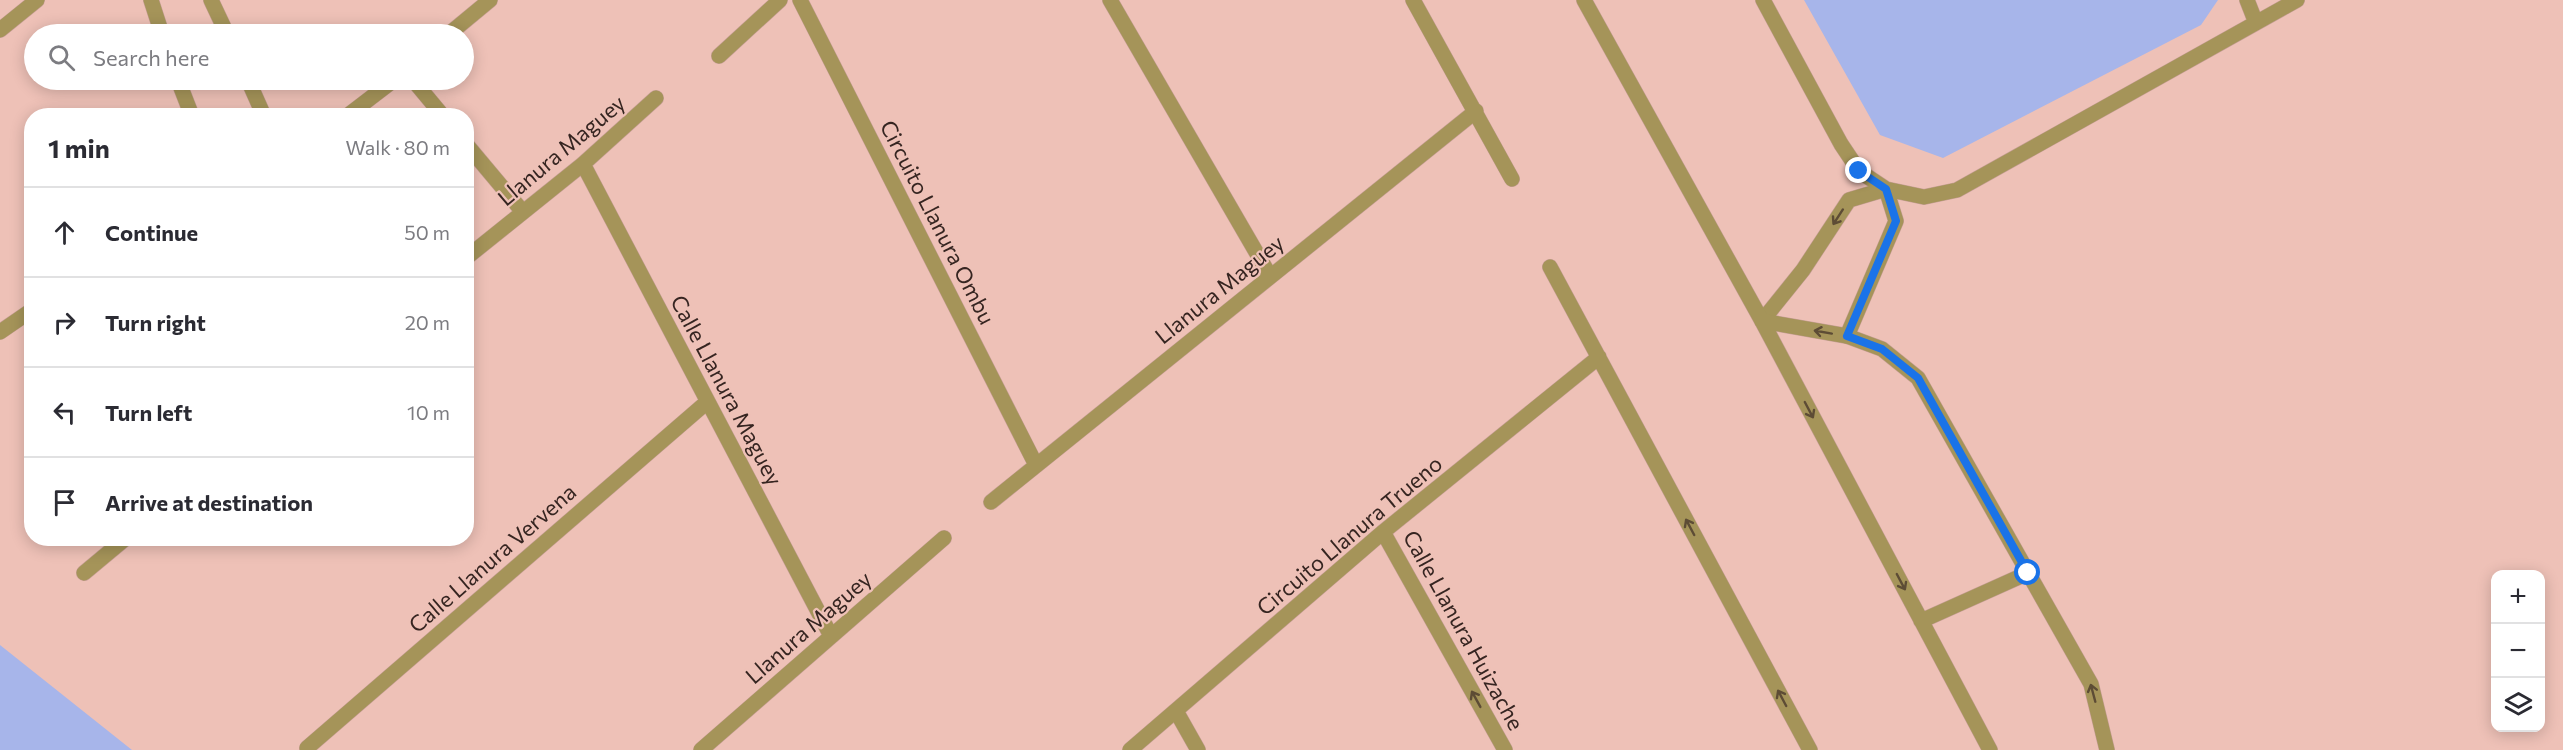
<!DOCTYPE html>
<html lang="en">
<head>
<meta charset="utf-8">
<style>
	:root { --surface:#fff; --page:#f2f2f3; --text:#2b2b33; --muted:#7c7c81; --line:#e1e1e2 }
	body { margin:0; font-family:Commissioner,sans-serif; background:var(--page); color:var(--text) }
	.controls { position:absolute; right:18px; bottom:18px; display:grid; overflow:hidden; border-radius:12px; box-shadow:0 3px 15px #0003 }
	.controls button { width:54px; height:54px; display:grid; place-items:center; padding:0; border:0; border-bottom:2px solid var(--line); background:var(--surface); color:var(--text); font:30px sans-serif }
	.stop { position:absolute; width:18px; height:18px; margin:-14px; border:4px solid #1a73e8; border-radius:50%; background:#fff }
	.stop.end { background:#1a73e8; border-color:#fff; box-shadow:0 2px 6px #0008 }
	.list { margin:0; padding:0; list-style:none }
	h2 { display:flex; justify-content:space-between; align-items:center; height:78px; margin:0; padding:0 24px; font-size:26px }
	h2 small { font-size:20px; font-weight:400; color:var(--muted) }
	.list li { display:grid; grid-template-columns:39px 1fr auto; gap:18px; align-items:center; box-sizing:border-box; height:90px; padding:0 24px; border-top:2px solid var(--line) }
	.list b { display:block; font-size:22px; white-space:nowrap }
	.list em { font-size:20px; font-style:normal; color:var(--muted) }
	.icon { flex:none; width:33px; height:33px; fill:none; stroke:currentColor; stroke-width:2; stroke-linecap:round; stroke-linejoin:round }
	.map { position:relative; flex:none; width:2563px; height:750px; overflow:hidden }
	.search { position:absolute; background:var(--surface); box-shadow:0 3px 15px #0003; left:24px; top:24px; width:450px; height:66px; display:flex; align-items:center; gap:15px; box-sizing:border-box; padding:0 21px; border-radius:33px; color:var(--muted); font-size:22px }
	.panel { position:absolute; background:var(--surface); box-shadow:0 3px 15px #0003; left:24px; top:108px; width:450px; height:438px; border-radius:24px }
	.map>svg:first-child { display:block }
	.green { fill:#a7b5ea }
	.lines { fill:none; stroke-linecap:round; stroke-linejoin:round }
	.minor-casing { stroke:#c69f96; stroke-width:16 }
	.tertiary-casing { stroke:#c69f96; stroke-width:16 }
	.minor { stroke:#a59459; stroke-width:15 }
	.tertiary { stroke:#a59459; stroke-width:15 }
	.oneway { stroke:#5d4c35 }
	.route { stroke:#1a73e8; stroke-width:8 }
	.labels { text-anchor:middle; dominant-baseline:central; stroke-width:4.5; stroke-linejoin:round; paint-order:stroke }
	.street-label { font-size:22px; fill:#362521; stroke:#eec1b7 }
</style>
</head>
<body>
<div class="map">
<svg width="2563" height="750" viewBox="0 0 2563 750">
	<rect width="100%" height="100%" fill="#eec1b7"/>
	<path class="green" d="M1804 0H2218L2201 25 1943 158 1880 135Z
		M0 645 132 750H0Z"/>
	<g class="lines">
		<g class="minor-casing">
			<path id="minor" d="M151 0 162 34
				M211 0 227 34
				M800 0 1036 465
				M1110 0 1270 276
				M1413 0 1512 179
				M1763 0 1841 144 1859 171 1886 189 1924 197 1957 190 2297 0
				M2247 0 2256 23
				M0 30 37 0
				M449 34 490 0
				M719 56 780 0
				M178 80 192 116
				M248 80 264 116
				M413 80 443 116
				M347 116 394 80
				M466 144 523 212
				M583 164 831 636
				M466 258 583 164 656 98
				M1550 267 1810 750
				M1762 321 1803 270 1849 200 1886 189
				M0 332 32 310
				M1847 336 1896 221 1886 189
				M991 502 1476 111
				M1383 532 1505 750
				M84 573 126 538
				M1176 711 1198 750
				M307 748 707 402
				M701 750 944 538
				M1130 750 1383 532 1599 357"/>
		</g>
		<g class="tertiary-casing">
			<path id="tertiary" d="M1584 0 1762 321 1990 750
				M1762 321 1847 336 1882 349 1918 378 2091 684 2107 750
				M1921 621 2028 573"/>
		</g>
		<use href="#minor" class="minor"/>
		<use href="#tertiary" class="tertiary"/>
	</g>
	<defs><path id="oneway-shaft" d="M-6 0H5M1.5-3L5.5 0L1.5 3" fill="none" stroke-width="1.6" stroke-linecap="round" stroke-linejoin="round" transform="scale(1.5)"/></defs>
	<g class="oneway">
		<use href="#oneway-shaft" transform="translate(1838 217) rotate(123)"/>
		<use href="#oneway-shaft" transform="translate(1823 332) rotate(-170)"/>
		<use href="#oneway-shaft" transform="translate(1809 410) rotate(62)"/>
		<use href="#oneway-shaft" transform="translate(1690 527) rotate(-118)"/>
		<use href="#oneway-shaft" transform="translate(1901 582) rotate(62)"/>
		<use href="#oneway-shaft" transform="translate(2093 693) rotate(-105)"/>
		<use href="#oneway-shaft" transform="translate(1782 698) rotate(-118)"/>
		<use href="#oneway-shaft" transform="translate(1476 699) rotate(-119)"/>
	</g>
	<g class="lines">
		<path class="route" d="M1859 171 1886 189 1896 221 1847 336 1882 349 1918 378 2028 573"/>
	</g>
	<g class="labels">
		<g class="street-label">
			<text transform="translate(561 150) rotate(-40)">Llanura Maguey</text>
			<text transform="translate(938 222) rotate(63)">Circuito Llanura Ombu</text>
			<text transform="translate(1219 289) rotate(-39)">Llanura Maguey</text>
			<text transform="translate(727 390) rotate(62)">Calle Llanura Maguey</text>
			<text transform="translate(1349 535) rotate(-40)">Circuito Llanura Trueno</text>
			<text transform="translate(492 558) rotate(-41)">Calle Llanura Vervena</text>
			<text transform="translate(808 627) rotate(-41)">Llanura Maguey</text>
			<text transform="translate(1464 630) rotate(61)">Calle Llanura Huizache</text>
		</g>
	</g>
</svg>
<div class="controls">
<button>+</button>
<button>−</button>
<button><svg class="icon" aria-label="layers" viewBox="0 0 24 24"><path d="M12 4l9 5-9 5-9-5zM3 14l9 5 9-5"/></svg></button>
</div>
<div class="stop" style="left:2028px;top:573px"></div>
<div class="stop end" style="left:1859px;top:171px"></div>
<div class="search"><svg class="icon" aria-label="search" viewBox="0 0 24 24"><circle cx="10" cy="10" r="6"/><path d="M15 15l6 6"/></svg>Search here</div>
<section class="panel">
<h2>1 min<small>Walk · 80 m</small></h2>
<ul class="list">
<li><svg class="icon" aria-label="ahead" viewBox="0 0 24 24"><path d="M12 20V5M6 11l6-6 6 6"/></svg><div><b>Continue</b></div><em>50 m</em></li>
<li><svg class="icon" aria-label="right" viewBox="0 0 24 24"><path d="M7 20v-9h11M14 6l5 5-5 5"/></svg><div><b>Turn right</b></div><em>20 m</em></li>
<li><svg class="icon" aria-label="left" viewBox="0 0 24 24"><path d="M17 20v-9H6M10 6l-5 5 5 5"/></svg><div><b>Turn left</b></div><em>10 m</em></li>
<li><svg class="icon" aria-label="arrive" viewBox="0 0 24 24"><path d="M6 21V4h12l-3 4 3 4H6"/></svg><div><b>Arrive at destination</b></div></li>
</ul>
</section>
</div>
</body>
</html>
